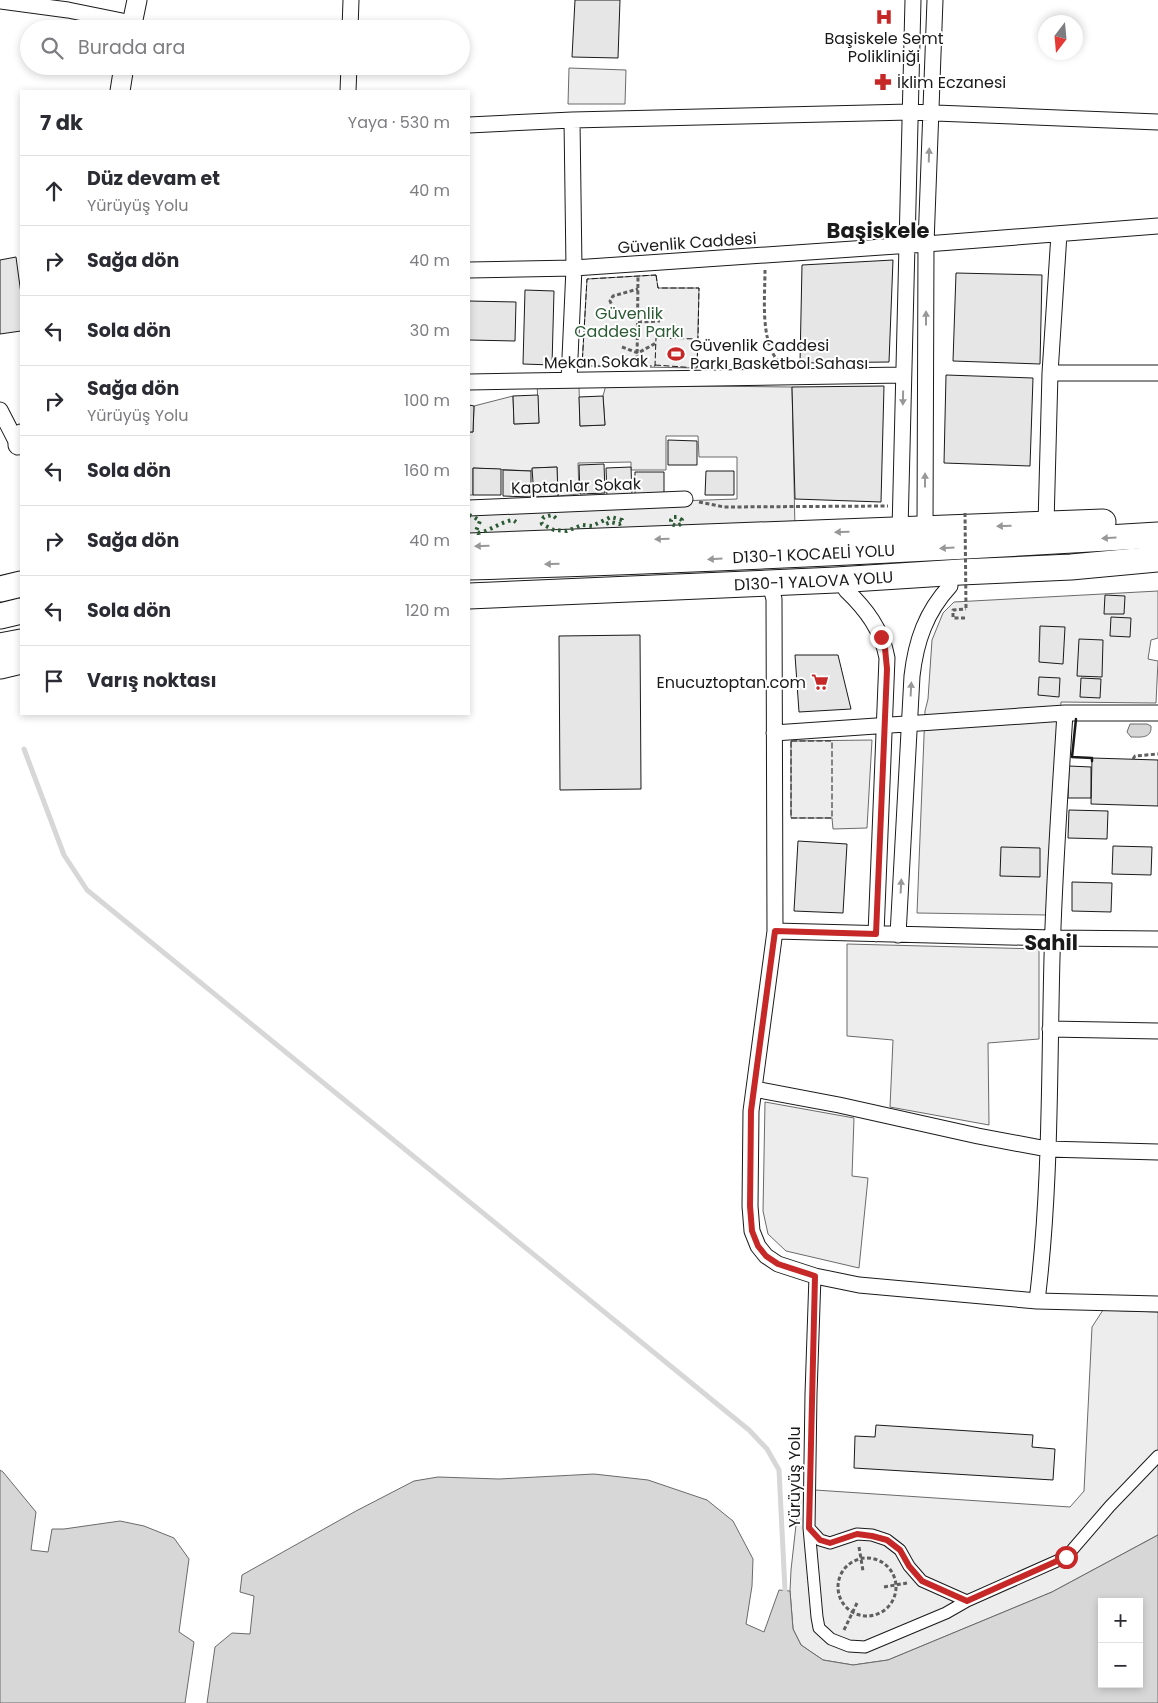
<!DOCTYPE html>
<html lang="tr">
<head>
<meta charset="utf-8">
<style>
	:root { --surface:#fff; --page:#f7f7f7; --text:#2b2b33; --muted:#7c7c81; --line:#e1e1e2 }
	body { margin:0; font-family:Poppins,sans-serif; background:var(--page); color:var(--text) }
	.controls { position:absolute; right:15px; bottom:15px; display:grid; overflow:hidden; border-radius:0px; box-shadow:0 2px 8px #0003 }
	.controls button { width:45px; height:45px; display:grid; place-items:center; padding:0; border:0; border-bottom:1px solid var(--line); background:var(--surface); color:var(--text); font:25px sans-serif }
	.compass { position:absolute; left:1038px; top:15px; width:45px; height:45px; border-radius:50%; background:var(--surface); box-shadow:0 2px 8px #0003; rotate:196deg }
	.stop { position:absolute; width:15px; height:15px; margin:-11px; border:4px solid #c62828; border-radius:50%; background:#fff }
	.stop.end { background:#c62828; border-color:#fff; box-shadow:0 1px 5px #0008 }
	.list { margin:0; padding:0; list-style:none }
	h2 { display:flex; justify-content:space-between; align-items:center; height:65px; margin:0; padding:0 20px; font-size:21px }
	h2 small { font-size:16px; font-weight:400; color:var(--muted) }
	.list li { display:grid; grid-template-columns:32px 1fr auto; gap:15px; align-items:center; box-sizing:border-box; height:70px; padding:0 20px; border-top:1px solid var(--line) }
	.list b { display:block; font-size:19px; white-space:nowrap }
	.list p { margin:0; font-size:16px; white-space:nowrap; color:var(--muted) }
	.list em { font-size:16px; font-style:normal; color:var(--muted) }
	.icon { flex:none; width:28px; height:28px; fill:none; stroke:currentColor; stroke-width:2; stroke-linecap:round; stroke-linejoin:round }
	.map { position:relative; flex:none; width:1158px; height:1703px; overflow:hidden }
	.search { position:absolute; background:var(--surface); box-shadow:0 2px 8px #0003; left:20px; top:20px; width:450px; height:55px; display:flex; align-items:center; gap:12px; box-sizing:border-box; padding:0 18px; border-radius:28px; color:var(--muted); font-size:19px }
	.panel { position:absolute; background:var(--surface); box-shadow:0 2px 8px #0003; left:20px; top:90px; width:450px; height:625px; border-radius:0px }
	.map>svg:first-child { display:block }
	.built { fill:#ededed; stroke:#6a6a6a }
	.water { fill:#d7d7d7; stroke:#6a6a6a; fill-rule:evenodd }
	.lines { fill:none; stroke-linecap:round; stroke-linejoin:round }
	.stream { stroke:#d7d7d7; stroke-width:5 }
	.building { fill:#e6e6e6; stroke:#1a1a1a }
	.pedestrian-casing { stroke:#1a1a1a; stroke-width:13 }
	.minor-casing { stroke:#1a1a1a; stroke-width:17 }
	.tertiary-casing { stroke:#1a1a1a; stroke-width:21 }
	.trunk-casing { stroke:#1a1a1a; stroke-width:27 }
	.path { stroke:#5f5f5f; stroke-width:3; stroke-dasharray:4 2.5; stroke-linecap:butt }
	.pedestrian { stroke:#fff; stroke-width:11 }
	.minor { stroke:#fff; stroke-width:15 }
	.tertiary { stroke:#fff; stroke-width:19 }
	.trunk { stroke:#fff; stroke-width:25 }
	.path-bridge { stroke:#5f5f5f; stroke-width:3; stroke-dasharray:4 2.5; stroke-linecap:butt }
	.hedge { stroke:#2b5a34; stroke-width:4; stroke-dasharray:2.5 4; stroke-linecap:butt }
	.fence { stroke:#1a1a1a; stroke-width:1; stroke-dasharray:6 2.5; stroke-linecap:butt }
	.wall { stroke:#1a1a1a; stroke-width:2.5 }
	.oneway { fill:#989898 }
	.route { stroke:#c62828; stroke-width:6 }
	.labels { text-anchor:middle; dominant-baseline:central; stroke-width:4; stroke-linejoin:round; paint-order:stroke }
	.poi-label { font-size:16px; fill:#1a1a1a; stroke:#fff; text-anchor:start }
	.street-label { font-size:16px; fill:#1a1a1a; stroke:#fff }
	.park-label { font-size:16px; fill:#2b5a34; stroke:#fff }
	.district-label { font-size:21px; font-weight:bold; fill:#1a1a1a; stroke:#fff }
</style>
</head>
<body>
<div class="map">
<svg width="1158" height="1703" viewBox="0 0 1158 1703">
	<rect width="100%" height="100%" fill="#fff"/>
	<path class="built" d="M569 68 626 70 625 104H568Z
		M656 275 658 288H699L697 368 582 366 587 279Z
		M537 384 579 385 580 426 605 425 603 396 606 385 792 387 795 529 469 537V508L737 499V457H699L698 436H666V470H631V462L578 463 579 494 558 496 557 467 533 468 531 471 473 468V495H469V432H473L474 406 513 396 514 424 539 423Z
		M1158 591V638L1151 640 1148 659 1158 661 1156 703 1061 702 1048 915 917 913 925 711 928 699 932 640 943 613 954 602Z
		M872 740 867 828 833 829 832 818H791V741Z
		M847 944 1039 949V1039L988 1043 989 1125 890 1107 893 1040 847 1036Z
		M765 1102 854 1118 852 1176 868 1178 859 1268 786 1251 768 1234 763 1211Z
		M1103 1310 1158 1312V1535L1052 1592 888 1660 853 1665 823 1660 801 1645 793 1629 790 1591 791 1570 800 1489 1070 1507 1084 1491 1092 1327Z"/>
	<path class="water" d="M1130 724H1147L1151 726C1152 739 1140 737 1131 737L1127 732Z
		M0 1470 3 1472 36 1512 31 1550 48 1552 52 1529H64L120 1521 144 1526 174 1538 189 1559 179 1632 194 1642 185 1703H0Z
		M594 1474 648 1480 707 1500 733 1521 753 1559 752 1586 746 1624 764 1632 779 1590 790 1591 793 1629 801 1645 823 1660 853 1665 888 1660 1052 1592 1158 1535V1703H207L215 1647 232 1633 250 1634 254 1596 240 1592 242 1575 356 1511 414 1481 438 1477 499 1479ZM1102 1602H1139V1684H1102Z"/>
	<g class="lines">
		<path class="stream" d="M24 749 64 855 87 890 749 1430 767 1449 779 1470 785 1590"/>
	</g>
	<path class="building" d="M575 0H620L618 58 572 57Z
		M16 257 21 294V331L0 334V260Z
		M893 260 889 362 800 363 802 265Z
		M956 273 1042 275 1040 364 953 361Z
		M525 290 554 291 552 365 523 364Z
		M469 301 516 302 515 341 469 340Z
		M946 375 1033 378 1030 466 944 463Z
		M884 386 881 502 795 499 792 387Z
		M538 395 539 423 514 424 513 396Z
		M603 396 605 425 580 426 579 397Z
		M469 405 474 406 473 432H469Z
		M668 440 697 441V465H668Z
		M604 464 605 493 580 494 579 465Z
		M557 467 558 496 534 497 532 468Z
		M631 467 632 496 607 497 606 468Z
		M473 468 501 469V495H473Z
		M503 470 531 471V497L503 496Z
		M706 471H734V495H705Z
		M635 472H664V496H635Z
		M1105 595 1125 596 1124 614H1104Z
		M1111 617 1131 618 1130 637 1110 636Z
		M1040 626 1065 627 1063 664 1039 662Z
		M640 635 641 789 560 790 559 636Z
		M1079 639 1103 640 1102 677 1077 676Z
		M795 655H838L851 709 799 712Z
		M1039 677 1060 678 1059 697 1038 695Z
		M1081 678 1101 679 1100 698 1080 697Z
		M1092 758 1158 760V806L1091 804Z
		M1069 766 1091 767V798H1068Z
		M1069 810 1108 811 1107 839 1068 838Z
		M798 841 847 844 843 913 794 911Z
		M1113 846 1152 847 1151 875 1112 874Z
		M1001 847 1040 848V877L1000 876Z
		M1072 882 1112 883 1111 912 1072 911Z
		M876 1425 1033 1435 1032 1447 1055 1449 1053 1480 854 1468 855 1436 875 1437Z"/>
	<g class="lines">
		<g class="pedestrian-casing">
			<path id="pedestrian" d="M815 1276 811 1394 809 1528 817 1617 819 1628 831 1639 849 1646 865 1647 946 1613 967 1601 1066 1557 1110 1506 1158 1456
				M809 1528 820 1540 830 1543 857 1534 872 1535 887 1540 900 1550 909 1566 922 1581 967 1601"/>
		</g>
		<g class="minor-casing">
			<path id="minor" d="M0 1 68 10 132 23
				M350 29 351 0
				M348 91 349 66
				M469 125 572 120 910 112 1158 122
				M469 270 574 268 926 244 1158 226
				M1050 373H1158
				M569 380 574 268 572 120
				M469 382 903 375
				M0 410 18 445 21 446
				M469 508 685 499
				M1046 524 1050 373 1059 234
				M925 529 926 244 935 0
				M900 530 913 0
				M846 590C866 609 882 630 887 658L876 934
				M772 592 774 599 775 931 751 1111 750 1206 752 1231 758 1246 766 1256 778 1264 815 1276 859 1285 1037 1301 1158 1304
				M774 733 1065 713H1158
				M775 931 1052 938 1158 939
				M898 935 912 676C916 641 926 612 950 586
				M1050 1029 1158 1031
				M754 1089 839 1105 978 1136 1047 1149 1158 1152
				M1037 1301C1051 1188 1049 1073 1052 958 1054 876 1060 795 1065 713"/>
		</g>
		<g class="tertiary-casing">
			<path id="tertiary" d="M131 29 137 0
				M120 91 124 66
				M18 445 21 434"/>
		</g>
		<g class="trunk-casing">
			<g id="trunk">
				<path d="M469 546 1103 522"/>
				<path id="s1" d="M469 567C699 560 928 549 1158 535"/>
				<path d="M0 589 21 584"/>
				<path id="s2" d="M469 596 836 580 961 572 1071 567 1158 559"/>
				<path d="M0 616 21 611"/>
				<path d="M0 646 21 642"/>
				<path d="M0 666 21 661"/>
			</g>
		</g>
		<path class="path" d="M765 270C765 297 760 340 778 361
			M638 316 615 312 610 301 613 296 638 289
			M638 322 660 321
			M622 347 638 353 656 343
			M637 366 638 277
			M699 502 724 507 888 506
			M965 618H953V610L966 609
			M1133 759 1135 756 1158 754
			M859 1547 863 1571
			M838 1587a29 29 0 1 1 58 0a29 29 0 1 1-58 0Z
			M884 1587 907 1583
			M844 1630 857 1603"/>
		<use href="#pedestrian" class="pedestrian"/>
		<use href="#minor" class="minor"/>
		<use href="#tertiary" class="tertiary"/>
		<use href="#trunk" class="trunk"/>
		<path class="path-bridge" d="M965 513 966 609"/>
		<path class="hedge" d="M469 515 474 517 480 521 476 531 478 533C490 531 500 522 513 520L516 522
			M674 517H677L682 520 681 524 677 526 671 524V520Z
			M556 518 552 515 544 517 541 521 542 524 554 530 567 531 582 525 592 526 611 517 622 520V523L619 524 611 522 603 525"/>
		<path class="fence" d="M656 275 658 288H699L698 339 656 338 655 366H582L587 279Z
			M655 365 697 368 698 339
			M791 741H832V818H791Z"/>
		<path class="wall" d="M1076 719 1072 757 1092 758V761"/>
	</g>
	<defs><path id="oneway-solid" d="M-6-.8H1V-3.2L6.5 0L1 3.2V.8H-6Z" transform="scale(1.25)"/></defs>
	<g class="oneway">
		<use href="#oneway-solid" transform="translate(929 155) rotate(-88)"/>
		<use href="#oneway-solid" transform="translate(926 318) rotate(-90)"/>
		<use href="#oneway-solid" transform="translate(903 398) rotate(91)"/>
		<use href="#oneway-solid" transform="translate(925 480) rotate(-90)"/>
		<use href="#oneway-solid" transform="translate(1004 526) rotate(178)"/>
		<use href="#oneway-solid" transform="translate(842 532) rotate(178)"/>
		<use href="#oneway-solid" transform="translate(1109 538) rotate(177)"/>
		<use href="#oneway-solid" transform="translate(662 539) rotate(178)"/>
		<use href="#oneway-solid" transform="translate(482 546) rotate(178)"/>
		<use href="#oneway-solid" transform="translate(947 548) rotate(177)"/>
		<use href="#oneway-solid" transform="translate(715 559) rotate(177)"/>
		<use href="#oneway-solid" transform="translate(552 564) rotate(178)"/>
		<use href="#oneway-solid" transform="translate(911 689) rotate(-87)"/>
		<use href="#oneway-solid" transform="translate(901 886) rotate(-87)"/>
	</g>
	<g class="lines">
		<path class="route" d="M881 637 885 648 887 669 876 934 775 931 751 1111 750 1206 752 1231 758 1246 766 1256 778 1264 815 1276 809 1528 820 1540 830 1543 857 1534 872 1536 887 1540 900 1550 909 1566 922 1581 967 1601 1066 1557"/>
	</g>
	<defs>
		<g id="hospital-bare" transform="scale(1.35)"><path d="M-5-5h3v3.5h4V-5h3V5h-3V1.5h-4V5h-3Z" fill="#c62828" stroke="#fff" stroke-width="2.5" paint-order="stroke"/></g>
		<g id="pharmacy-bare" transform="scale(1.35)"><path d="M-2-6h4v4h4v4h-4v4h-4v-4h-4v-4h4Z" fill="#c62828" stroke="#fff" stroke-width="2.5" paint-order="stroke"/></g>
		<g id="stadium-bare" transform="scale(1.35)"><path d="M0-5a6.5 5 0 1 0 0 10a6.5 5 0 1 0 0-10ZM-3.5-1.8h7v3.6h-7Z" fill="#c62828" stroke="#fff" stroke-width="2.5" paint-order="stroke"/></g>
		<g id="supermarket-bare" transform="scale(1.35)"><path d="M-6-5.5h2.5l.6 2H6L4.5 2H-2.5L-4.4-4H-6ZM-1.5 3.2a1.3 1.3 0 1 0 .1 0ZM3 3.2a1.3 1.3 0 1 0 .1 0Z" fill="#c62828" stroke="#fff" stroke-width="2.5" paint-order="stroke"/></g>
	</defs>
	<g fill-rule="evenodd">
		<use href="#hospital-bare" x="884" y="17"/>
		<use href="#pharmacy-bare" x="883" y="82"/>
		<use href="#stadium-bare" x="676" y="354"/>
		<use href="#supermarket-bare" x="820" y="682"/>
	</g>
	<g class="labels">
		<g class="poi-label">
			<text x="884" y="38" text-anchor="middle">Başiskele Semt<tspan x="884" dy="18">Polikliniği</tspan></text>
			<text x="897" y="82">İklim Eczanesi</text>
			<text x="690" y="345">Güvenlik Caddesi<tspan x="690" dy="18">Parkı Basketbol Sahası</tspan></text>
			<text x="806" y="682" text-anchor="end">Enucuztoptan.com</text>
		</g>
		<g class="street-label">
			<text transform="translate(687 243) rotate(-4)">Güvenlik Caddesi</text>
			<text transform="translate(596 362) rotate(-1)">Mekan Sokak</text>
			<text transform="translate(576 486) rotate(-2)">Kaptanlar Sokak</text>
			<text stroke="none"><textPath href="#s1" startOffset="345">D130-1 KOCAELİ YOLU</textPath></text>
			<text stroke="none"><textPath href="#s2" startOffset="345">D130-1 YALOVA YOLU</textPath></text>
			<text transform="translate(794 1477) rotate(-90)">Yürüyüş Yolu</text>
		</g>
		<g class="park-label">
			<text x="629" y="313">Güvenlik<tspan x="629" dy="18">Caddesi Parkı</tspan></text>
		</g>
		<g class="district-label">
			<text x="878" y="230">Başiskele</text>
			<text x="1051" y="942">Sahil</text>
		</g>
	</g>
</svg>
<div class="controls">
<button>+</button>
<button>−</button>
</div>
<svg class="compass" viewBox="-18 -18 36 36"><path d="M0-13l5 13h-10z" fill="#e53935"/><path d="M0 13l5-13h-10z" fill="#7c7c81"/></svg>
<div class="stop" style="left:1066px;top:1557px"></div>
<div class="stop end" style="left:881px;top:637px"></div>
<div class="search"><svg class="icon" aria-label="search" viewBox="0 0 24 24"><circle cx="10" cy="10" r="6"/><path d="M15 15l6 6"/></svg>Burada ara</div>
<section class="panel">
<h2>7 dk<small>Yaya · 530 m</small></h2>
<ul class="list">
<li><svg class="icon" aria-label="ahead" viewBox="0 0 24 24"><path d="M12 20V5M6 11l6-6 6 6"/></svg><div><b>Düz devam et</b><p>Yürüyüş Yolu</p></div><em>40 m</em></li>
<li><svg class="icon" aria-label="right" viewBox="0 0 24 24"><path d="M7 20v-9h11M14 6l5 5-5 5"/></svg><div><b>Sağa dön</b></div><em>40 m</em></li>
<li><svg class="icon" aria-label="left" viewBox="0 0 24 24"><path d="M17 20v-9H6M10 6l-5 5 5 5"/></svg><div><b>Sola dön</b></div><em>30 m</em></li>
<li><svg class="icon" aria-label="right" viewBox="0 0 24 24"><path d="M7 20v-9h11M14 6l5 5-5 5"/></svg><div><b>Sağa dön</b><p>Yürüyüş Yolu</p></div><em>100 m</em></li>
<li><svg class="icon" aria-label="left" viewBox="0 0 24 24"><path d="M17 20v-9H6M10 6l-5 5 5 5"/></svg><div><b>Sola dön</b></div><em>160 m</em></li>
<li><svg class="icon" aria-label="right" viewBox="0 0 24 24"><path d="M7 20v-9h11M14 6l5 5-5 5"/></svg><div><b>Sağa dön</b></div><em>40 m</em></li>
<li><svg class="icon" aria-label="left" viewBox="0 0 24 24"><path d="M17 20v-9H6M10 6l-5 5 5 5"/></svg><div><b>Sola dön</b></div><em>120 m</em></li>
<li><svg class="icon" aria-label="arrive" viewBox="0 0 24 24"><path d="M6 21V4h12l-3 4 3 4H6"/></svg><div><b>Varış noktası</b></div></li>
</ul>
</section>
</div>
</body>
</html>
